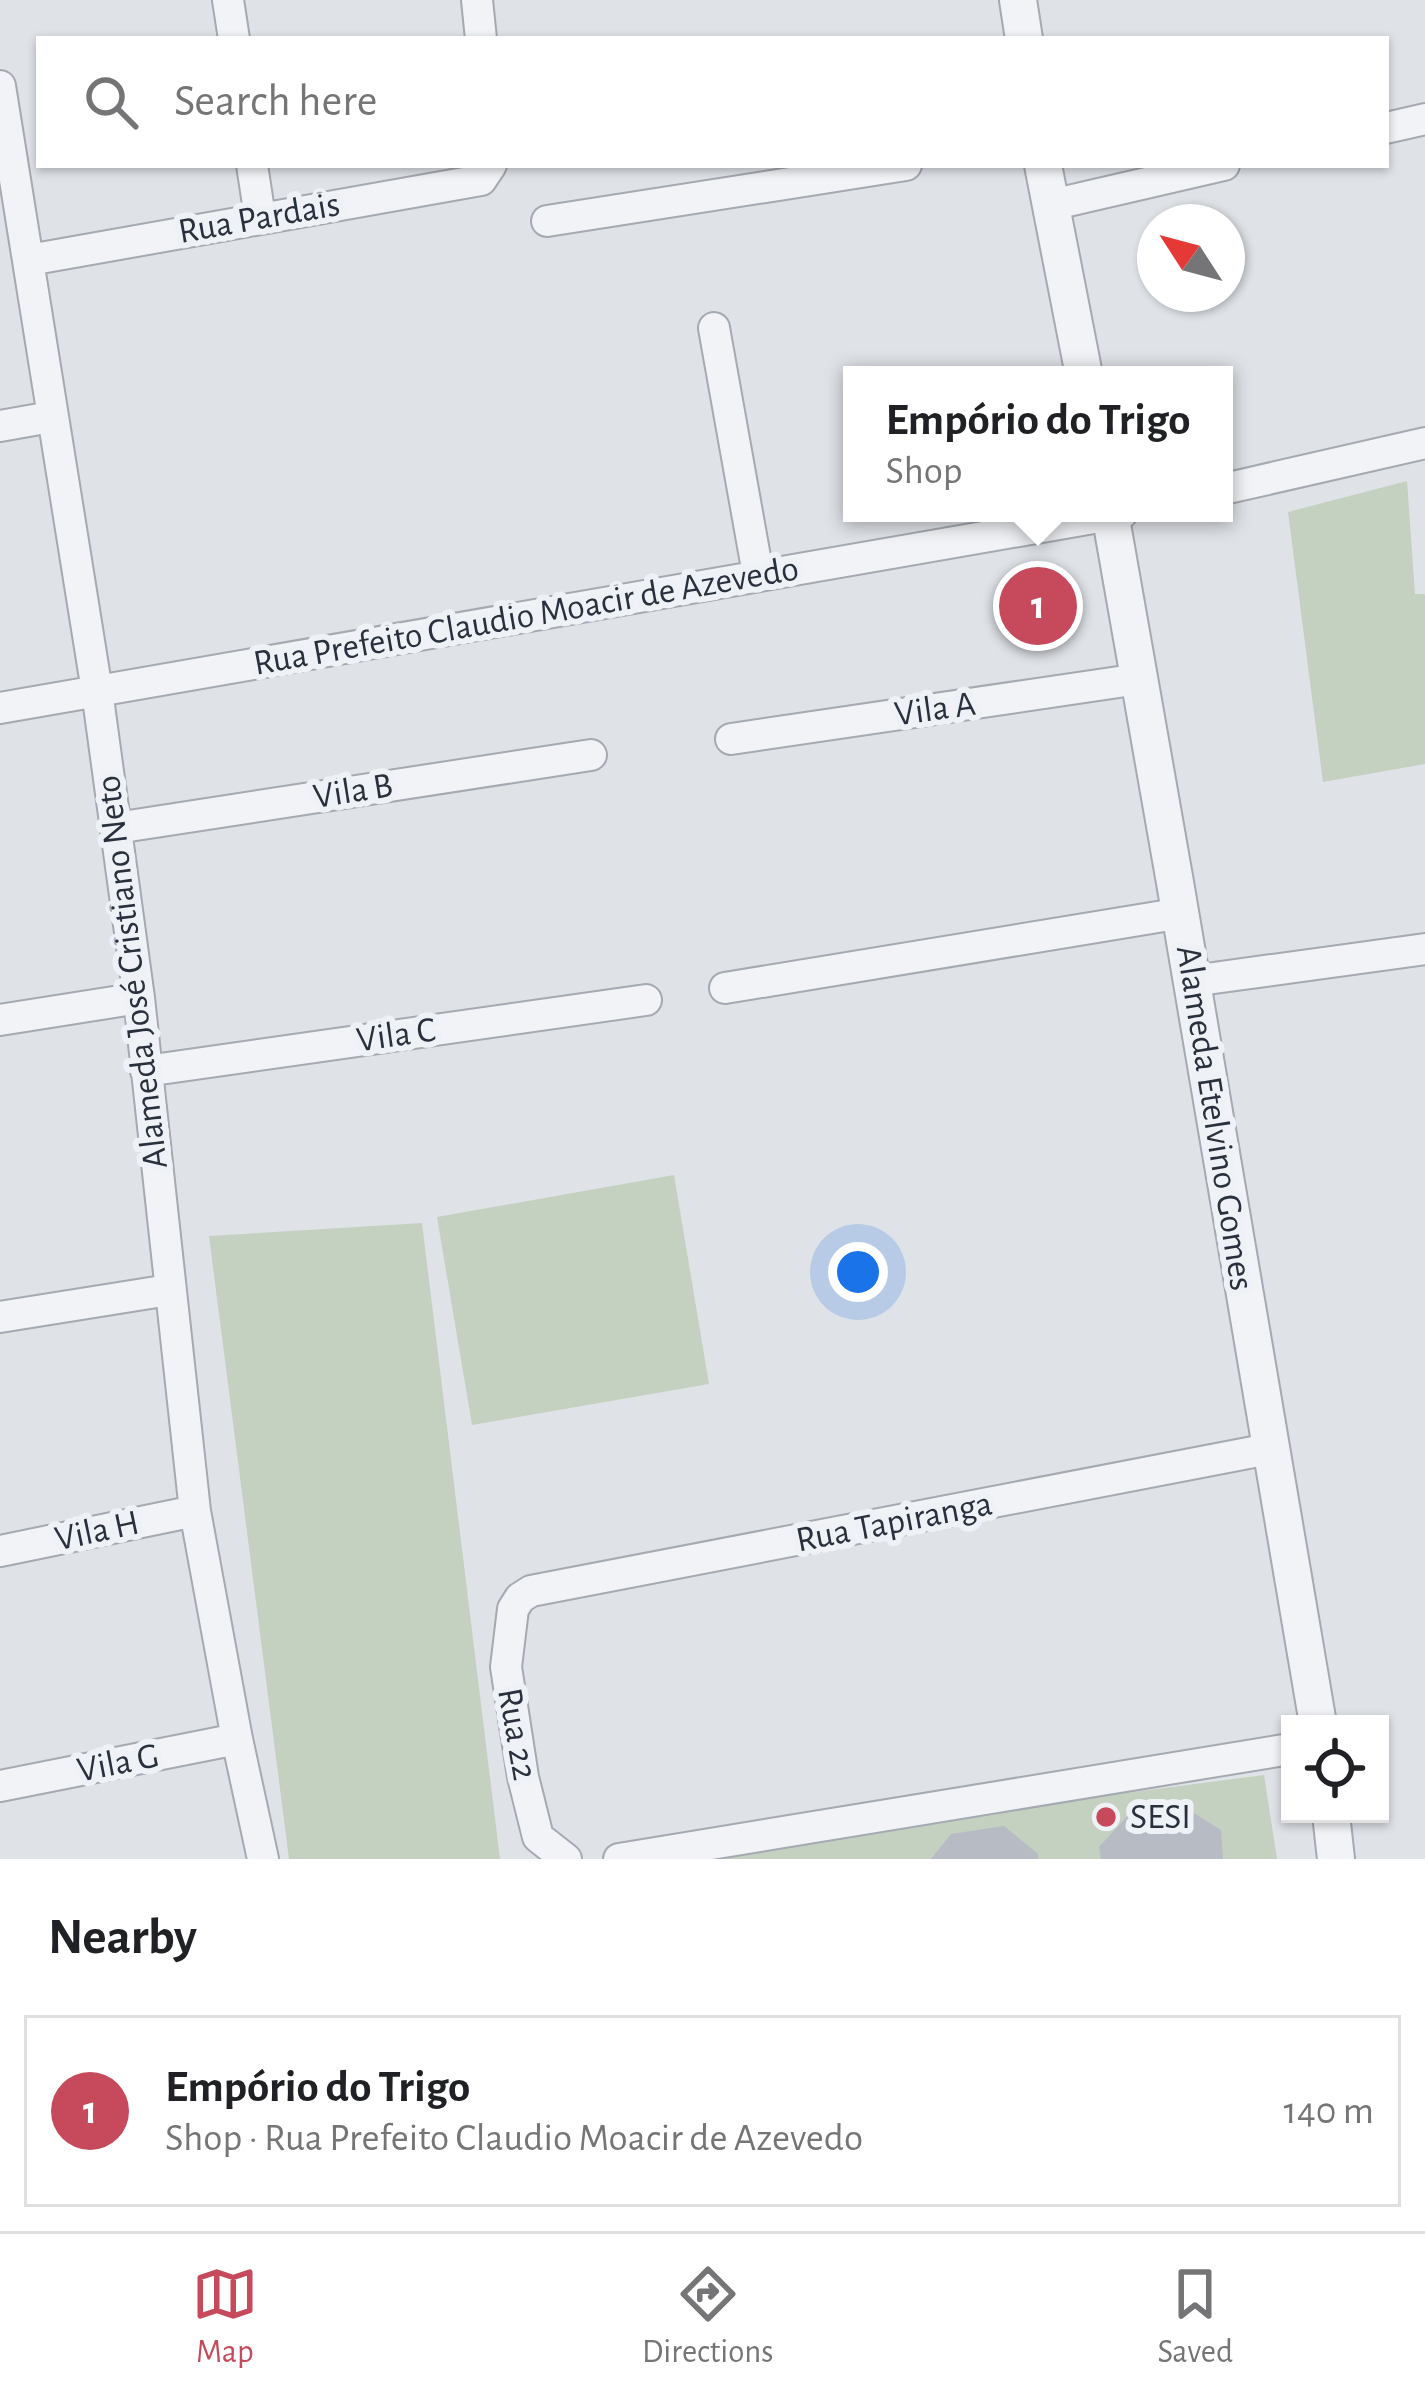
<!DOCTYPE html>
<html lang="en">
<head>
<meta charset="utf-8">
<style>
	:root { --surface:#fff; --page:#f6f6f6; --text:#202124; --muted:#757577; --line:#e0e0e0; --accent:#c64a5b }
	body { margin:0; font-family:"Alegreya Sans",sans-serif; background:var(--page); color:var(--text) }
	.controls { position:absolute; right:36px; bottom:36px; display:grid; overflow:hidden; border-radius:0px; box-shadow:0 3px 9px #0004 }
	.controls button { width:108px; height:108px; display:grid; place-items:center; padding:0; border:0; border-bottom:3px solid var(--line); background:var(--surface); color:var(--text); font:60px sans-serif }
	.compass { position:absolute; left:1137px; top:204px; width:108px; height:108px; border-radius:50%; background:var(--surface); box-shadow:0 3px 9px #0004; rotate:306deg }
	.you { position:absolute; left:858px; top:1272px; width:42px; height:42px; margin:-30px; border:9px solid #fff; border-radius:50%; background:#1a73e8; box-shadow:0 0 0 18px #1a73e833 }
	.badge { display:grid; place-items:center; width:78px; height:78px; border-radius:50%; background:var(--accent); color:#fff; font-size:39px; font-weight:700 }
	.pin { position:absolute; translate:-50% -50%; border:6px solid #fff; box-shadow:0 3px 12px #0006 }
	.popup { position:absolute; left:843px; top:366px; width:390px; height:156px; box-sizing:border-box; display:grid; place-content:center; border-radius:0px; background:var(--surface); filter:drop-shadow(0 3px 9px #0005); font-size:39px; white-space:nowrap; color:var(--muted) }
	.popup b { font-size:45px; color:var(--text) }
	.popup::after { content:''; position:absolute; left:50%; top:100%; margin-left:-24px; border:24px solid transparent; border-top-color:var(--surface) }
	.list { margin:0; padding:0; list-style:none }
	h2 { display:flex; justify-content:space-between; align-items:center; height:156px; margin:0; padding:0 48px; font-size:51px }
	h2 small { font-size:39px; font-weight:400; color:var(--muted) }
	.list li { display:grid; grid-template-columns:78px 1fr auto; gap:36px; align-items:center; box-sizing:border-box; height:192px; margin:0 24px 24px; padding:0 24px; border:3px solid var(--line); border-radius:0px }
	.list b { display:block; font-size:45px; white-space:nowrap }
	.list p { margin:0; font-size:39px; white-space:nowrap; color:var(--muted) }
	.list em { font-size:39px; font-style:normal; color:var(--muted) }
	.icon { flex:none; width:66px; height:66px; fill:none; stroke:currentColor; stroke-width:2; stroke-linecap:round; stroke-linejoin:round }
	.map { position:relative; flex:none; width:1425px; height:1859px; overflow:hidden }
	.search { position:absolute; background:var(--surface); box-shadow:0 3px 9px #0004; left:36px; right:36px; top:36px; height:132px; display:flex; align-items:center; gap:30px; box-sizing:border-box; padding:0 42px; border-radius:0px; color:var(--muted); font-size:45px }
	.sheet { height:372px; background:var(--surface) }
	nav { display:flex; justify-content:space-around; align-items:center; box-sizing:border-box; height:168px; border-top:3px solid var(--line); background:var(--surface); font-size:33px; color:var(--muted) }
	nav a { display:grid; justify-items:center; gap:6px }
	nav .on { color:var(--accent) }
	.map>svg:first-child { display:block }
	.green { fill:#c4d1c0 }
	.building { fill:#b6bbc4 }
	.lines { fill:none; stroke-linecap:round; stroke-linejoin:round }
	.minor-casing { stroke:#a5a9b1; stroke-width:34 }
	.tertiary-casing { stroke:#a5a9b1; stroke-width:40 }
	.minor { stroke:#f1f3f6; stroke-width:30 }
	.tertiary { stroke:#f1f3f6; stroke-width:36 }
	.poi-dot { fill:#c64a5b; stroke:#eef1f5; stroke-width:4.5 }
	.labels { text-anchor:middle; dominant-baseline:central; stroke-width:12; stroke-linejoin:round; paint-order:stroke }
	.street-label { font-size:36px; fill:#29303d; stroke:#eef1f5 }
	.poi-label { font-size:36px; fill:#29303d; stroke:#eef1f5; text-anchor:start }
</style>
</head>
<body>
<div class="map">
<svg width="1425" height="1859" viewBox="0 0 1425 1859">
	<rect width="100%" height="100%" fill="#dfe2e7"/>
	<path class="green" d="M1407 481 1415 594H1425V764L1323 782 1288 512Z
		M674 1175 709 1384 472 1425 437 1217Z
		M422 1223 500 1859H289L209 1236Z
		M1264 1775 1277 1859H620Z"/>
	<path class="building" d="M1133 1810H1189L1221 1830 1223 1859H1101L1099 1847Z
		M1004 1826 1038 1854V1859H931L951 1834Z"/>
	<g class="lines">
		<g class="minor-casing">
			<path id="minor" d="M228 0 234 39
				M477 0 481 39
				M0 86 97 691 139 998 195 1511 237 1739 263 1859
				M1386 128 1425 119
				M252 165 260 217
				M1051 205 1224 165
				M547 221 906 165
				M29 260 481 180 491 165
				M714 328 758 574
				M0 426 51 417
				M1224 489 1425 443
				M0 708 1122 513
				M731 739 1139 679
				M116 828 591 755
				M1192 981 1425 949
				M725 988 1182 913
				M0 1020 139 998
				M146 1071 646 1000
				M0 1317 169 1290
				M0 1551 195 1511
				M0 1786 237 1739
				M566 1859 538 1837 523 1777 506 1667 513 1609 520 1598 531 1591 1269 1449
				M619 1859 1290 1749"/>
		</g>
		<g class="tertiary-casing">
			<path id="tertiary" d="M1018 0 1024 39
				M1043 165 1084 375
				M1110 513C1183 916 1248 1320 1318 1724
				M1331 1814 1336 1859"/>
		</g>
		<use href="#minor" class="minor"/>
		<use href="#tertiary" class="tertiary"/>
	</g>
	<circle class="poi-dot" cx="1106" cy="1817" r="12"/>
	<g class="labels">
		<g class="street-label">
			<text transform="translate(259 218) rotate(-10)">Rua Pardais</text>
			<text transform="translate(526 616) rotate(-10)">Rua Prefeito Claudio Moacir de Azevedo</text>
			<text transform="translate(935 709) rotate(-8)">Vila A</text>
			<text transform="translate(353 791) rotate(-9)">Vila B</text>
			<text transform="translate(132 972) rotate(-97)">Alameda José Cristiano Neto</text>
			<text transform="translate(396 1035) rotate(-8)">Vila C</text>
			<text transform="translate(1215 1118) rotate(81)">Alameda Etelvino Gomes</text>
			<text transform="translate(894 1522) rotate(-11)">Rua Tapiranga</text>
			<text transform="translate(97 1531) rotate(-12)">Vila H</text>
			<text transform="translate(517 1734) rotate(80)">Rua 22</text>
			<text transform="translate(118 1763) rotate(-11)">Vila G</text>
		</g>
		<g class="poi-label">
			<text x="1130" y="1817">SESI</text>
		</g>
	</g>
</svg>
<div class="controls">
<button><svg class="icon" aria-label="locate" viewBox="0 0 24 24"><circle cx="12" cy="12" r="6"/><path d="M12 2v4M12 18v4M2 12h4M18 12h4"/></svg></button>
</div>
<svg class="compass" viewBox="-18 -18 36 36"><path d="M0-13l5 13h-10z" fill="#e53935"/><path d="M0 13l5-13h-10z" fill="#757577"/></svg>
<div class="you"></div>
<div class="pin badge" style="left:1038px;top:606px">1</div>
<div class="popup"><b>Empório do Trigo</b>Shop</div>
<div class="search"><svg class="icon" aria-label="search" viewBox="0 0 24 24"><circle cx="10" cy="10" r="6"/><path d="M15 15l6 6"/></svg>Search here</div>
</div>
<section class="sheet">
<h2>Nearby<small></small></h2>
<ul class="list">
<li><span class="badge">1</span><div><b>Empório do Trigo</b><p>Shop · Rua Prefeito Claudio Moacir de Azevedo</p></div><em>140 m</em></li>
</ul>
</section>
<nav>
<a class="on"><svg class="icon" aria-label="map" viewBox="0 0 24 24"><path d="M3 6l6-2 6 2 6-2v14l-6 2-6-2-6 2zM9 4v14M15 6v14"/></svg>Map</a>
<a><svg class="icon" aria-label="directions" viewBox="0 0 24 24"><path d="M12 3l9 9-9 9-9-9zM9 14v-3h6M13 9l2 2-2 2"/></svg>Directions</a>
<a><svg class="icon" aria-label="saved" viewBox="0 0 24 24"><path d="M7 4h10v16l-5-4-5 4z"/></svg>Saved</a>
</nav>
</body>
</html>
